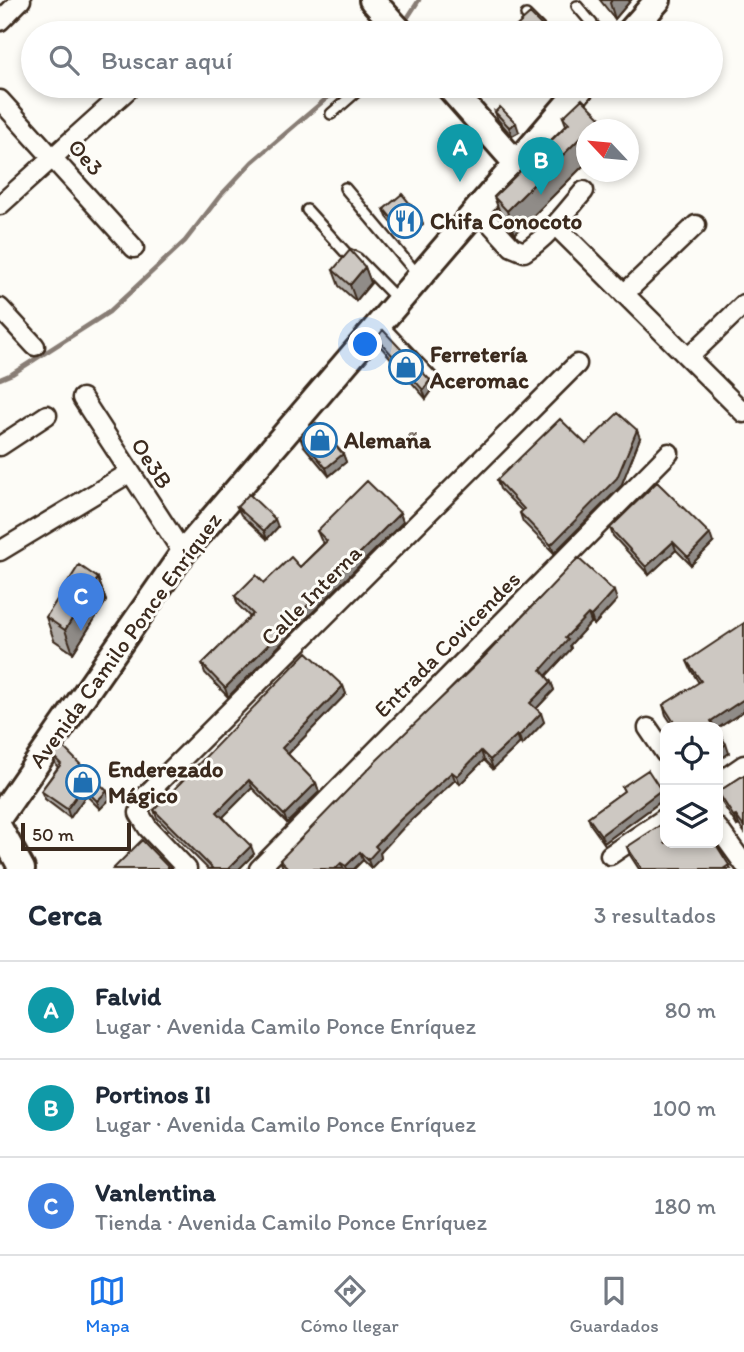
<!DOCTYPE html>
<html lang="es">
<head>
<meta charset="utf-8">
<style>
	:root { --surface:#fff; --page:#f6f6f7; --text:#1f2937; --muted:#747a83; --line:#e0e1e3; --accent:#1a73e8 }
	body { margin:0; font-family:Itim,sans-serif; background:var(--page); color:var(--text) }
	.controls { position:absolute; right:21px; bottom:21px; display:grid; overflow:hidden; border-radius:14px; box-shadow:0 4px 10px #0003 }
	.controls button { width:63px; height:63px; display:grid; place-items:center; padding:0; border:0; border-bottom:2px solid var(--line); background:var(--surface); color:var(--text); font:35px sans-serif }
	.compass { position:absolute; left:576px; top:119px; width:63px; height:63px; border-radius:50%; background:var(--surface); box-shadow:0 4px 10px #0003; rotate:296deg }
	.scale { position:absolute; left:21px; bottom:18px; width:110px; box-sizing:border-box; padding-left:7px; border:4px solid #3b2a1e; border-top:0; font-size:19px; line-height:24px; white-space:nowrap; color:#3b2a1e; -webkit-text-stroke:5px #fdfcf7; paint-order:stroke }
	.you { position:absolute; left:366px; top:345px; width:24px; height:24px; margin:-18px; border:5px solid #fff; border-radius:50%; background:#1a73e8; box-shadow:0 0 0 10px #1a73e833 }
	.badge { display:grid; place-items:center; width:46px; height:46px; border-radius:50%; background:var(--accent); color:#fff; font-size:23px; font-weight:700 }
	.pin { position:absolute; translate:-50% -58px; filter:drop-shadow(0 2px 4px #0008) }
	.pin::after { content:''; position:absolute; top:37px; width:24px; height:21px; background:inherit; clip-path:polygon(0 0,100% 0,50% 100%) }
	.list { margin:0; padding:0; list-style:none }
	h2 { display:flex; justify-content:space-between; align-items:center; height:91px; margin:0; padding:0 28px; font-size:30px }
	h2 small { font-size:23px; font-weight:400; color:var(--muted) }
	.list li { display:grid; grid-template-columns:46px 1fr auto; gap:21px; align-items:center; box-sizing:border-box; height:98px; padding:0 28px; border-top:2px solid var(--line) }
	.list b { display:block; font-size:26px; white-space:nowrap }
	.list p { margin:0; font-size:23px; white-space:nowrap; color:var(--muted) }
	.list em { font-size:23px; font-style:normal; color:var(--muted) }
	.icon { flex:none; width:38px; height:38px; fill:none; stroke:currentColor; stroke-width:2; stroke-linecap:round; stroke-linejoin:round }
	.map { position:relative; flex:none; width:744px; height:869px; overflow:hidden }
	.search { position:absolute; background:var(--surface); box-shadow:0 4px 10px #0003; left:21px; right:21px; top:21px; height:77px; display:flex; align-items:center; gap:18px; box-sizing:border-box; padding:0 24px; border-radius:38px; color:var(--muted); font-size:26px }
	.sheet { height:385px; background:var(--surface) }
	nav { display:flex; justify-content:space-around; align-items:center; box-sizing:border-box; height:98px; border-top:2px solid var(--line); background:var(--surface); font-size:19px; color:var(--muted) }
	nav a { display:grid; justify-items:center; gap:4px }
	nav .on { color:var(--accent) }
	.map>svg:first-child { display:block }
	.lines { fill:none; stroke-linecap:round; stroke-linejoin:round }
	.stream { stroke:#887d74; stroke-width:4.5 }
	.lane-casing { stroke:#3b2a1e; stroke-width:14 }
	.street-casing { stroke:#3b2a1e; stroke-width:23 }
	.secondary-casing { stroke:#3b2a1e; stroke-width:30 }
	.lane { stroke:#fdfcf7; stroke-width:9 }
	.street { stroke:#fdfcf7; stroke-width:18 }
	.secondary { stroke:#fdfcf7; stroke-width:24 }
	.wall { fill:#b0aca7; stroke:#3b2a1e; stroke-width:2 }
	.shaded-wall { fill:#908c88; stroke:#3b2a1e; stroke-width:2 }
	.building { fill:#cdc8c2; stroke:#3b2a1e; stroke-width:2 }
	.labels { text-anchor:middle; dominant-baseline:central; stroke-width:6; stroke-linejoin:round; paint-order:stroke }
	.street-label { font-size:23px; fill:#3b2a1e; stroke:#fdfcf7 }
	.poi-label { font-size:23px; font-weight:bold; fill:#3b2a1e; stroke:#fdfcf7; text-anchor:start }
</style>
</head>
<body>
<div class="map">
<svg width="744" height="869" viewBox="0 0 744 869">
	<rect width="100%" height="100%" fill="#fdfcf7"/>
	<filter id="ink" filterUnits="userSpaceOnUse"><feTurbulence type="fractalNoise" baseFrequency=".0143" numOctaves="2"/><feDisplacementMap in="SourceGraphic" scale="14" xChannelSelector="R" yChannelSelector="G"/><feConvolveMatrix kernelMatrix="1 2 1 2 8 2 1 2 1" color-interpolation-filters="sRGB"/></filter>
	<g filter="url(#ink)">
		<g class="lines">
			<path class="stream" d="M406 20 419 0
				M0 379 12 374 109 312 185 241 220 196 252 162 341 86"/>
			<g class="lane-casing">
				<path id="lane" d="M577 6 600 33
					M526 15 544 33
					M331 114 363 86
					M345 188 418 275
					M307 210 346 253 357 258 397 299
					M381 323 434 379"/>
			</g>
			<g class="street-casing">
				<path id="street" d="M0 21 21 0
					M0 100 134 248
					M0 205 132 86
					M477 209 512 247 524 252C548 237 566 212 584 191
					M555 225 744 413
					M624 294 696 225
					M0 308 35 346
					M689 357 744 304
					M82 398 183 553
					M0 446 47 415
					M0 551 129 473
					M648 728 665 753
					M718 783 744 765
					M718 828 744 864
					M610 855 665 818
					M187 869 148 828 139 813 144 797 577 364
					M259 869 669 453"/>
			</g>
			<g class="secondary-casing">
				<path id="secondary" d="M372 0 402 33
					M629 33 658 0
					M448 86 516 163
					M0 816 183 553 583 86
					M0 829 22 869"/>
			</g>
			<use href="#lane" class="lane"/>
			<use href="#street" class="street"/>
			<use href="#secondary" class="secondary"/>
		</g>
		<path class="wall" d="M600 0H631L615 19Z
			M495 112 519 132 512 136 498 120Z
			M563 117 586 130V163L515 234 503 220 494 197 566 125Z
			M384 209 420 216 423 224 405 239 387 217Z
			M365 267 371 283 356 301 339 286 333 270Z
			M377 338 430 380 433 389 426 399 380 346Z
			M300 437 343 454 346 462 329 476 303 445Z
			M640 438 621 486 554 553 523 522 520 513 522 511 500 489 497 480 586 444Z
			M237 507 278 527 267 539 241 515Z
			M400 513 403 522 228 697 205 673 202 664 250 617 238 605 235 596 300 567 324 543 321 540 317 531Z
			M610 528 713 543 691 565 676 550 649 575 613 536Z
			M98 578 106 601 73 653 54 640 46 617Z
			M617 600 594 625 591 622 570 645 571 649 546 676 551 682 554 690 536 709 544 722 522 745 520 743 493 769 484 760 460 784 455 780 404 827 380 853 381 858 371 868 363 860 354 869 283 868 280 860 483 658Z
			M687 661 744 711 718 728V727H674L666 715 663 705 699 683 691 670Z
			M343 686 346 694 288 754 316 783 319 792 287 823 252 788 223 817 254 854 239 869H208L157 818 154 810Z
			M53 756 110 799 100 809 86 795 70 818 45 799 41 791 58 767 56 765Z
			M744 775V832L739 825 737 826 721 801 718 792Z
			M622 787 661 790 664 799 604 843 591 825 588 817 624 791Z
			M627 847 729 865 731 869H639L630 855Z"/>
		<path class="shaded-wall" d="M612 0H631L615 19 610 3Z
			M605 122 607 130H597Z
			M516 123 519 132 512 136 509 127Z
			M582 136 586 148V163L515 234 507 211Z
			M420 216 423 224 405 239 402 231Z
			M365 267 371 283 356 301 350 285Z
			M430 380 433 389 426 399 423 390Z
			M637 430 640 438 621 486 554 553 551 545Z
			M343 454 346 462 329 476 326 468Z
			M400 513 403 522 228 697 225 688Z
			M275 519 278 527 267 539 264 531Z
			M710 534 713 543 691 565 688 557Z
			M673 542 676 550 649 575 646 567Z
			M98 578 106 601 73 653 65 630Z
			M614 591 617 600 594 625 591 616Z
			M588 614 591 622 570 645 571 649 544 678 541 670 565 638Z
			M551 682 554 690 533 712 530 703Z
			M343 686 346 694 285 757 282 748Z
			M744 699V711L718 728 713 727 711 721Z
			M541 713 544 722 522 745 519 736Z
			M517 735 520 743 493 769 490 760Z
			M726 744 729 753 718 761V750Z
			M481 751 484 760 460 784 457 776Z
			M452 772 455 780 404 827 380 853 381 858 371 868 368 860 375 846 401 819Z
			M249 780 252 788 220 820 217 812Z
			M316 783 319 792 287 823 284 815Z
			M83 787 86 795 70 818 67 809Z
			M661 790 664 799 604 843 601 835Z
			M107 791 110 799 100 809 97 801Z
			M736 816 739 825 737 826 734 817Z
			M251 846 254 854 239 869H228Z
			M360 852 363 860 354 869H347L346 866Z
			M341 863 344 869H335Z"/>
		<path class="building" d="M530 14 546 30 543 33H509Z
			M582 99 605 122 597 130H586V140L582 136 507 211 494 197 569 123 563 117Z
			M500 107 516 123 509 127 495 112Z
			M402 194 420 216 402 231 384 209Z
			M350 250 365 267 350 285 333 270Z
			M383 330 430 380 423 390 377 338Z
			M618 413 637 430 617 478 551 545 520 513 524 509 497 480 560 419 586 444Z
			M316 423 343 454 326 468 300 437Z
			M367 481 400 513 225 688 202 664 253 614 235 596 256 575 264 583 291 557 300 567 327 541 317 531Z
			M657 482 710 534 688 557 673 542 646 567 610 528Z
			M249 494 275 519 264 531 237 507Z
			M578 558 614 591 591 616 588 614 565 638 568 640 541 670 551 682 530 703 541 713 519 736 517 735 490 760 481 751 457 776 452 772 401 819 375 846 378 849 368 860 360 852 346 866 341 863 335 869H289L280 860 375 762 483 658Z
			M79 565 98 578 65 630 46 617Z
			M744 623V699L711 721 715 727H677L663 705 701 681 687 661Z
			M307 652 343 686 282 748 316 783 284 815 249 780 217 812 251 846 228 869H213L154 810Z
			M718 732 726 744 718 750Z
			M62 746 107 791 97 801 83 787 67 809 41 791 61 764 53 756Z
			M648 770 661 790 601 835 588 817 624 791 622 787Z
			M744 775V827L736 816 734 817 718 792Z
			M665 822V843H715L729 865 723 869H642L627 847Z
			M142 840 170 869H113Z"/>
	</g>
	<defs>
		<g id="restaurant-ring" transform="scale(1.75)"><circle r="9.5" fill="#fdfcf7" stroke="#1f6fb2" stroke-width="1.5"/><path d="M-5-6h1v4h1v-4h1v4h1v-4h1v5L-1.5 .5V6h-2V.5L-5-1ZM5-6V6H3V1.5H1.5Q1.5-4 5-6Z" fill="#1f6fb2"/></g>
		<g id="shop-ring" transform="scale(1.75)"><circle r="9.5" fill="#fdfcf7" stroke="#1f6fb2" stroke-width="1.5"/><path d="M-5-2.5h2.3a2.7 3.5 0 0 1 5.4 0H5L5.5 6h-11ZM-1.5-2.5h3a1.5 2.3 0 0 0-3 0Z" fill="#1f6fb2"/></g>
	</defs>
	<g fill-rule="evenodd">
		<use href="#restaurant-ring" x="405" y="221"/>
		<use href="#shop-ring" x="406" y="367"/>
		<use href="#shop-ring" x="320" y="440"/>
		<use href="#shop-ring" x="83" y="782"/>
	</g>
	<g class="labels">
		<g class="street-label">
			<text transform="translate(86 157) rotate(48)">Oe3</text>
			<text transform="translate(152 463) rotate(57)">Oe3B</text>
			<text transform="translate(311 595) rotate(-45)">Calle Interna</text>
			<text transform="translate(125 640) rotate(-54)">Avenida Camilo Ponce Enríquez</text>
			<text transform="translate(447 644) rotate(-45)">Entrada Covicendes</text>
		</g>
		<g class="poi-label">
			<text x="430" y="221">Chifa Conocoto</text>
			<text x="430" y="354">Ferretería<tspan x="430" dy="26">Aceromac</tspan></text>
			<text x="344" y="440">Alemaña</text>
			<text x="108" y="769">Enderezado<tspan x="108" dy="26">Mágico</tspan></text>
		</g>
	</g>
</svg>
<div class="controls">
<button><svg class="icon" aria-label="locate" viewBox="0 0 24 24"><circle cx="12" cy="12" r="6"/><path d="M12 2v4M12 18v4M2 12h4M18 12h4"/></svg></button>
<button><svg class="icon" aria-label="layers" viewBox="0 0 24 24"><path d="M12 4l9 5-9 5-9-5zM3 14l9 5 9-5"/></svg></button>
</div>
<svg class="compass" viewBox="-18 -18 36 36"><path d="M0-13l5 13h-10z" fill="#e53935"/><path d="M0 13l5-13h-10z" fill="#747a83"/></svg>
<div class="scale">50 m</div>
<div class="you"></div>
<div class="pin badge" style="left:460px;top:182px;background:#0f9aa8">A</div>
<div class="pin badge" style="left:541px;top:195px;background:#0f9aa8">B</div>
<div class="pin badge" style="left:81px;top:631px;background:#3f7fe0">C</div>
<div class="search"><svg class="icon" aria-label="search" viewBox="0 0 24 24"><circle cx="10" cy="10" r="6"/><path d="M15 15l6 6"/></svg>Buscar aquí</div>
</div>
<section class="sheet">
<h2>Cerca<small>3 resultados</small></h2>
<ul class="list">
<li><span class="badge" style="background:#0f9aa8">A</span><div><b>Falvid</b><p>Lugar · Avenida Camilo Ponce Enríquez</p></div><em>80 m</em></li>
<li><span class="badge" style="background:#0f9aa8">B</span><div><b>Portinos II</b><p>Lugar · Avenida Camilo Ponce Enríquez</p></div><em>100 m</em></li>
<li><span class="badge" style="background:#3f7fe0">C</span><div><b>Vanlentina</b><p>Tienda · Avenida Camilo Ponce Enríquez</p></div><em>180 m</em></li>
</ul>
</section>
<nav>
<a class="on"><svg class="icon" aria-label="map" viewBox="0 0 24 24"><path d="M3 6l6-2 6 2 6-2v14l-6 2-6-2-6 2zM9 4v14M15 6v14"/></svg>Mapa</a>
<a><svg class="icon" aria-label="directions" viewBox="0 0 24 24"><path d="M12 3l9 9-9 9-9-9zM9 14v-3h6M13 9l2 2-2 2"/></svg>Cómo llegar</a>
<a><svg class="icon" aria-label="saved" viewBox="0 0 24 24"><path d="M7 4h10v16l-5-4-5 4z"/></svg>Guardados</a>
</nav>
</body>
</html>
